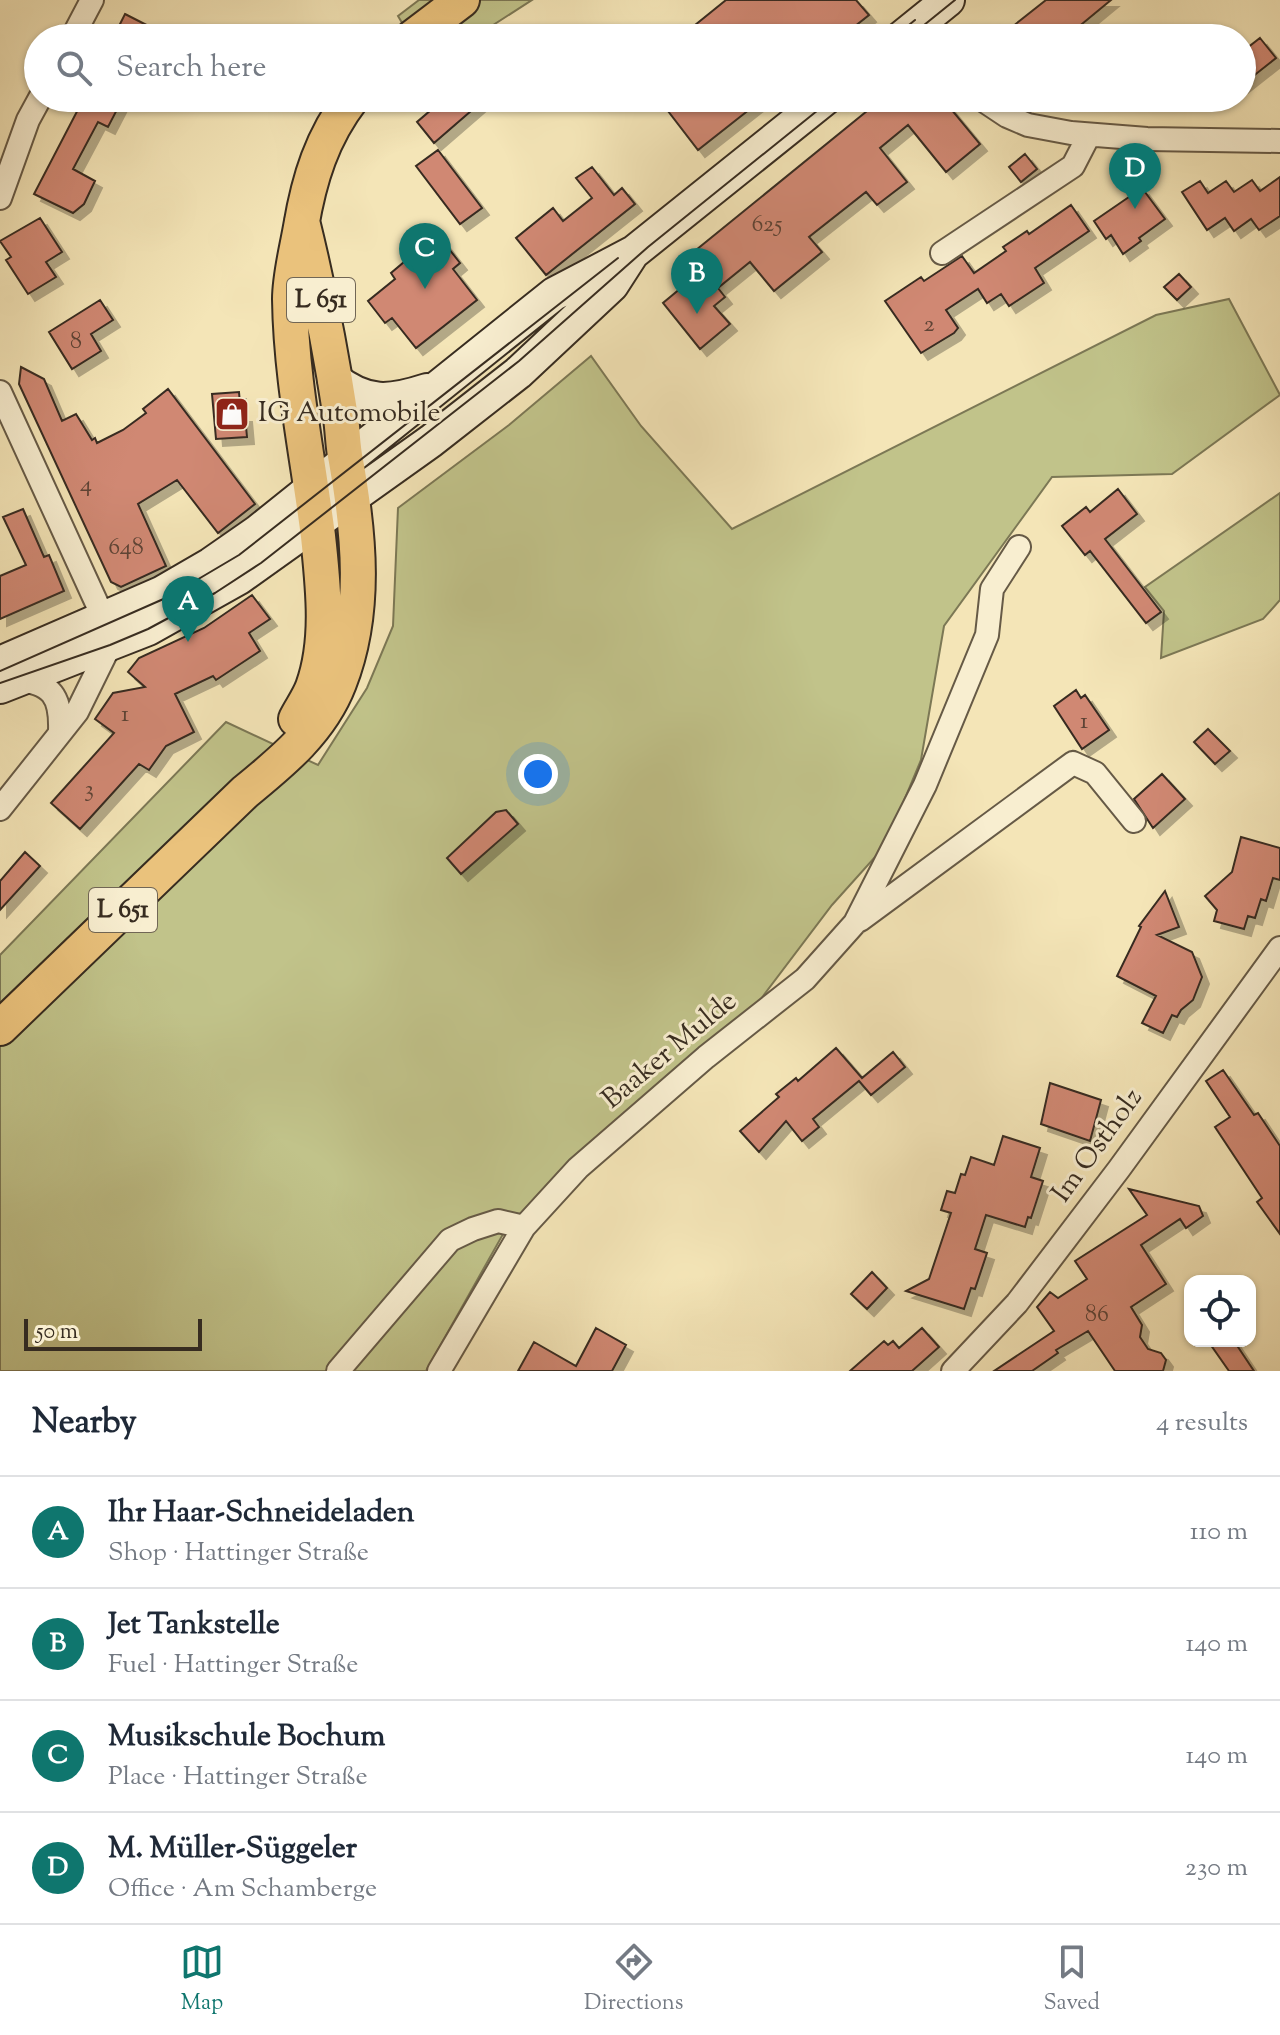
<!DOCTYPE html>
<html lang="en">
<head>
<meta charset="utf-8">
<style>
	:root { --surface:#fff; --page:#f6f6f7; --text:#1f2937; --muted:#747a83; --line:#e0e1e3; --accent:#0f766e }
	body { margin:0; font-family:"Sorts Mill Goudy",serif; background:var(--page); color:var(--text) }
	.controls { position:absolute; right:24px; bottom:24px; display:grid; overflow:hidden; border-radius:16px; box-shadow:0 2px 6px #0004 }
	.controls button { width:72px; height:72px; display:grid; place-items:center; padding:0; border:0; border-bottom:2px solid var(--line); background:var(--surface); color:var(--text); font:40px sans-serif }
	.scale { position:absolute; left:24px; bottom:20px; width:178px; box-sizing:border-box; padding-left:8px; border:4px solid #372c20; border-top:0; font-size:22px; line-height:28px; white-space:nowrap; color:#372c20; -webkit-text-stroke:6px #f8eed0; paint-order:stroke }
	.you { position:absolute; left:538px; top:774px; width:28px; height:28px; margin:-20px; border:6px solid #fff; border-radius:50%; background:#1a73e8; box-shadow:0 0 0 12px #1a73e833 }
	.badge { display:grid; place-items:center; width:52px; height:52px; border-radius:50%; background:var(--accent); color:#fff; font-size:26px; font-weight:700 }
	.pin { position:absolute; translate:-50% -66px; filter:drop-shadow(0 2px 4px #0008) }
	.pin::after { content:''; position:absolute; top:42px; width:28px; height:24px; background:inherit; clip-path:polygon(0 0,100% 0,50% 100%) }
	.list { margin:0; padding:0; list-style:none }
	h2 { display:flex; justify-content:space-between; align-items:center; height:104px; margin:0; padding:0 32px; font-size:34px }
	h2 small { font-size:26px; font-weight:400; color:var(--muted) }
	.list li { display:grid; grid-template-columns:52px 1fr auto; gap:24px; align-items:center; box-sizing:border-box; height:112px; padding:0 32px; border-top:2px solid var(--line) }
	.list b { display:block; font-size:30px; white-space:nowrap }
	.list p { margin:0; font-size:26px; white-space:nowrap; color:var(--muted) }
	.list em { font-size:26px; font-style:normal; color:var(--muted) }
	.icon { flex:none; width:44px; height:44px; fill:none; stroke:currentColor; stroke-width:2; stroke-linecap:round; stroke-linejoin:round }
	.map { position:relative; flex:none; width:1280px; height:1371px; overflow:hidden }
	.search { position:absolute; background:var(--surface); box-shadow:0 2px 6px #0004; left:24px; right:24px; top:24px; height:88px; display:flex; align-items:center; gap:20px; box-sizing:border-box; padding:0 28px; border-radius:44px; color:var(--muted); font-size:30px }
	.sheet { height:552px; background:var(--surface) }
	nav { display:flex; justify-content:space-around; align-items:center; box-sizing:border-box; height:112px; border-top:2px solid var(--line); background:var(--surface); font-size:22px; color:var(--muted) }
	nav a { display:grid; justify-items:center; gap:4px }
	nav .on { color:var(--accent) }
	.map>svg:first-child { display:block }
	.green { fill:#c1c38a; stroke:#7c7855; stroke-width:2 }
	.building { fill:#d08873; stroke:#372c20; stroke-width:2; filter:url(#shadow) }
	.lines { fill:none; stroke-linecap:round; stroke-linejoin:round }
	.street-casing { stroke:#665a46; stroke-width:26 }
	.secondary-casing { stroke:#372c20; stroke-width:36 }
	.primary-casing { stroke:#372c20; stroke-width:38 }
	.street { stroke:#f8eed0; stroke-width:22 }
	.secondary { stroke:#f8eed0; stroke-width:32 }
	.primary { stroke:#eac27c; stroke-width:34 }
	.tram { stroke:#372c20; stroke-width:2 }
	.labels { text-anchor:middle; dominant-baseline:central; stroke-width:6; stroke-linejoin:round; paint-order:stroke }
	.number-label { font-size:24px; fill:#5d4335 }
	.shield { fill:#f8eed0; stroke:#716655; stroke-width:2 }
	.shield-label { font-size:26px; font-weight:bold; fill:#372c20 }
	.poi-label { font-size:28px; fill:#372c20; stroke:#f8eed0; text-anchor:start }
	.street-label { font-size:28px; fill:#372c20; stroke:#f8eed0 }
</style>
</head>
<body>
<div class="map">
<svg width="1280" height="1371" viewBox="0 0 1280 1371">
	<defs>
		<filter id="shadow"><feDropShadow dx="7" dy="7" stdDeviation="0" flood-color="#0004"/></filter>
	</defs>
	<rect width="100%" height="100%" fill="#f4e5b7"/>
	<filter id="stains"><feTurbulence type="fractalNoise" baseFrequency=".0025" numOctaves="4"/><feColorMatrix values="0 0 0 0 .2 0 0 0 0 .09 0 0 0 0 .02 0 0 0 .5 -.17"/></filter>
	<radialGradient id="worn" r=".72"><stop offset=".6" stop-color="#630" stop-opacity="0"/><stop offset="1" stop-color="#630" stop-opacity=".3"/></radialGradient>
	<path class="green" d="M419 0H532L473 38H411L398 16Z
		M1229 299 1280 395 1172 474 1052 477 944 626 921 760 885 846 832 905 754 1008 670 1074 507 1227 426 1371H0V955L226 722 318 765 367 688 393 626 398 508 509 425 591 356 641 426 732 529 1156 315Z
		M1280 493V600L1263 619 1161 658 1164 611 1145 587Z"/>
	<path class="building" d="M726 0H856L869 15 840 38H679Z
		M1046 0H1111L1065 38H998Z
		M125 14 172 38H113Z
		M1260 38 1276 58 1242 85V52Z
		M84 98H123L108 127 98 122 73 169 95 181 84 204 73 213 34 194Z
		M445 98H486L434 143 417 122Z
		M658 98H764L698 150Z
		M883 98H942L980 144 946 172 908 125 880 148 907 182 877 205 866 192 809 237 822 252 774 291 750 262 718 288 725 297 714 306 730 324 700 349 663 303 693 278 680 263Z
		M438 150 482 208 460 224 416 166Z
		M1025 154 1037 169 1021 182 1009 167Z
		M592 167 614 195 622 188 635 204 546 275 516 238 553 208 563 221 592 198 576 178Z
		M1280 177V216L1259 230 1251 219 1234 231 1225 218 1207 230 1182 192 1200 181 1208 193 1226 181 1234 192 1252 180 1260 191Z
		M1142 188 1165 219 1139 238 1141 241 1123 254 1111 235 1106 239 1094 221Z
		M1071 205 1089 231 1035 268 1044 283 1009 306 1001 294 987 303 978 289 946 310 958 328 954 333 921 353 885 301 921 277 924 281 962 256 974 273 1006 251 1003 247 1027 231 1029 234Z
		M40 218 62 252 46 262 56 277 28 294 6 260 11 257 0 241Z
		M442 240 460 263 453 269 477 300 416 348 392 318 385 323 368 301 395 279 391 273 410 257 415 263Z
		M1179 274 1191 287 1177 300 1164 287Z
		M100 300 113 320 91 334 101 351 72 369 49 332Z
		M21 367 44 379 62 421 76 414 92 440 95 438 97 443 123 430 146 413 143 409 168 389 255 504 218 533 177 480 138 504 166 566 121 587 111 582 19 384Z
		M239 392 241 415H245L247 437 216 439 212 394Z
		M1118 489 1137 514 1105 539 1161 612 1146 623 1090 551 1085 555 1062 526 1086 507 1090 512Z
		M23 509 44 557 49 555 64 591 0 619V576L26 565 3 517Z
		M252 595 270 619 249 633 260 651 216 680 213 676 175 694 194 732 166 746 149 770 139 764 80 829 51 803 114 733 95 719 113 693 145 687 128 672 139 658 204 628Z
		M1076 690 1081 698 1085 695 1109 730 1082 749 1054 706Z
		M1208 729 1230 751 1215 764 1194 742Z
		M1162 774 1185 799 1153 828 1134 799Z
		M506 810 518 824 461 874 447 858 496 812Z
		M1241 837 1280 848V880L1273 878 1266 901 1261 899 1255 918 1248 916 1244 929 1214 921 1217 910 1205 896 1232 872Z
		M25 852 40 866 0 910V881Z
		M1165 891 1179 927 1157 935 1192 952 1202 977 1193 1000 1181 1010 1177 1017 1172 1015 1163 1033 1142 1023 1156 996 1117 976 1141 927 1139 926Z
		M836 1048 862 1078 893 1052 905 1067 871 1095 859 1081 813 1119 819 1127 802 1141 786 1121 759 1152 740 1131 779 1097 776 1094 796 1078 798 1081Z
		M1223 1070 1254 1115 1258 1113 1280 1146V1234L1257 1202 1262 1198 1215 1127 1230 1117 1206 1081Z
		M1050 1083 1101 1100 1090 1141 1041 1124Z
		M1003 1136 1040 1148 1031 1177 1043 1181 1031 1218 1028 1217 1025 1227 986 1215 975 1249 987 1253 975 1289 971 1288 964 1309 906 1291 929 1279 951 1213 941 1210 947 1191 955 1193 961 1174 965 1175 971 1157 994 1165Z
		M1129 1189 1199 1206 1203 1216 1186 1228 1180 1219 1141 1245 1166 1284 1131 1307 1142 1325 1140 1337 1148 1349 1161 1353 1166 1360 1163 1371H1115L1088 1331 1056 1350 1058 1353 1032 1371H994L1054 1331 1037 1307 1050 1292 1058 1298 1087 1279 1075 1261 1147 1215Z
		M872 1272 887 1288 867 1309 851 1294Z
		M596 1328 626 1345 612 1371H518L534 1342 576 1366Z
		M922 1328 939 1347 912 1371H850L884 1341 888 1345 893 1341 899 1348Z
		M1208 1341H1234L1254 1371H1229Z"/>
	<g class="lines">
		<g class="street-casing">
			<path id="street" d="M72 38 92 0
				M980 98 1007 116 1028 125 1071 133 1147 139 1280 141
				M0 198 28 120 40 98
				M942 253 1073 166 1089 135
				M0 392 104 619
				M18 680C52 683 61 697 60 730
				M0 809 77 712 110 645
				M860 920 1073 763 1095 773 1134 821
				M338 1371 450 1240 473 1229 498 1221 524 1227
				M439 1371 524 1227 578 1168 706 1057 805 979 855 923 925 785 987 635 992 589 1019 547
				M953 1371 1017 1303 1119 1169 1280 948"/>
		</g>
		<g class="secondary-casing">
			<path id="secondary" d="M901 38 948 0
				M334 379C367 405 390 402 427 390
				M0 663 161 593 211 564 257 532 554 294 634 252 826 98
				M0 687 148 629 239 578 431 441 518 373 612 285 632 254"/>
		</g>
		<g class="primary-casing">
			<path id="primary" d="M412 38 462 0
				M296 719C301 709 309 698 313 687 330 640 323 585 318 536 308 457 291 378 290 299 290 276 297 250 301 227 309 179 322 137 352 98
				M0 1028 245 792C283 761 321 730 339 683 367 612 359 534 346 461 343 447 343 432 341 418 331 352 318 286 302 221"/>
		</g>
		<use href="#street" class="street"/>
		<use href="#secondary" class="secondary"/>
		<use href="#primary" class="primary"/>
		<path class="tram" d="M893 38 915 20
			M908 38 955 0
			M0 671 168 597 239 555 618 258
			M0 683 110 645 148 629 215 593 261 563 519 361 648 247 833 98"/>
	</g>
	<defs>
		<g id="shop-square" transform="scale(1.8)"><rect x="-9" y="-9" width="18" height="18" rx="4" fill="#8f2418" stroke="#f8eed0"/><path d="M-5-2.5h2.3a2.7 3.5 0 0 1 5.4 0H5L5.5 6h-11ZM-1.5-2.5h3a1.5 2.3 0 0 0-3 0Z" fill="#fff"/></g>
	</defs>
	<g fill-rule="evenodd">
		<use href="#shop-square" x="232" y="414"/>
	</g>
	<g class="labels">
		<g class="number-label">
			<text x="767" y="225">625</text>
			<text x="929" y="325">2</text>
			<text x="76" y="342">8</text>
			<text x="86" y="485">4</text>
			<text x="126" y="548">648</text>
			<text x="125" y="715">1</text>
			<text x="1084" y="722">1</text>
			<text x="89" y="790">3</text>
			<text x="1097" y="1315">86</text>
		</g>
		<g class="shield">
			<rect x="287" y="278" width="68" height="44" rx="6"/>
			<rect x="89" y="888" width="68" height="44" rx="6"/>
		</g>
		<g class="shield-label">
			<text x="321" y="300">L 651</text>
			<text x="123" y="910">L 651</text>
		</g>
		<g class="poi-label">
			<text x="258" y="414">IG Automobile</text>
		</g>
		<g class="street-label">
			<text transform="translate(670 1051) rotate(-40)">Baaker Mulde</text>
			<text transform="translate(1098 1146) rotate(-54)">Im Ostholz</text>
		</g>
	</g>
	<rect width="100%" height="100%" filter="url(#stains)"/>
	<rect width="100%" height="100%" fill="url(#worn)"/>
</svg>
<div class="controls">
<button><svg class="icon" aria-label="locate" viewBox="0 0 24 24"><circle cx="12" cy="12" r="6"/><path d="M12 2v4M12 18v4M2 12h4M18 12h4"/></svg></button>
</div>
<div class="scale">50 m</div>
<div class="you"></div>
<div class="pin badge" style="left:188px;top:642px">A</div>
<div class="pin badge" style="left:697px;top:314px">B</div>
<div class="pin badge" style="left:425px;top:289px">C</div>
<div class="pin badge" style="left:1135px;top:209px">D</div>
<div class="search"><svg class="icon" aria-label="search" viewBox="0 0 24 24"><circle cx="10" cy="10" r="6"/><path d="M15 15l6 6"/></svg>Search here</div>
</div>
<section class="sheet">
<h2>Nearby<small>4 results</small></h2>
<ul class="list">
<li><span class="badge">A</span><div><b>Ihr Haar-Schneideladen</b><p>Shop · Hattinger Straße</p></div><em>110 m</em></li>
<li><span class="badge">B</span><div><b>Jet Tankstelle</b><p>Fuel · Hattinger Straße</p></div><em>140 m</em></li>
<li><span class="badge">C</span><div><b>Musikschule Bochum</b><p>Place · Hattinger Straße</p></div><em>140 m</em></li>
<li><span class="badge">D</span><div><b>M. Müller-Süggeler</b><p>Office · Am Schamberge</p></div><em>230 m</em></li>
</ul>
</section>
<nav>
<a class="on"><svg class="icon" aria-label="map" viewBox="0 0 24 24"><path d="M3 6l6-2 6 2 6-2v14l-6 2-6-2-6 2zM9 4v14M15 6v14"/></svg>Map</a>
<a><svg class="icon" aria-label="directions" viewBox="0 0 24 24"><path d="M12 3l9 9-9 9-9-9zM9 14v-3h6M13 9l2 2-2 2"/></svg>Directions</a>
<a><svg class="icon" aria-label="saved" viewBox="0 0 24 24"><path d="M7 4h10v16l-5-4-5 4z"/></svg>Saved</a>
</nav>
</body>
</html>
